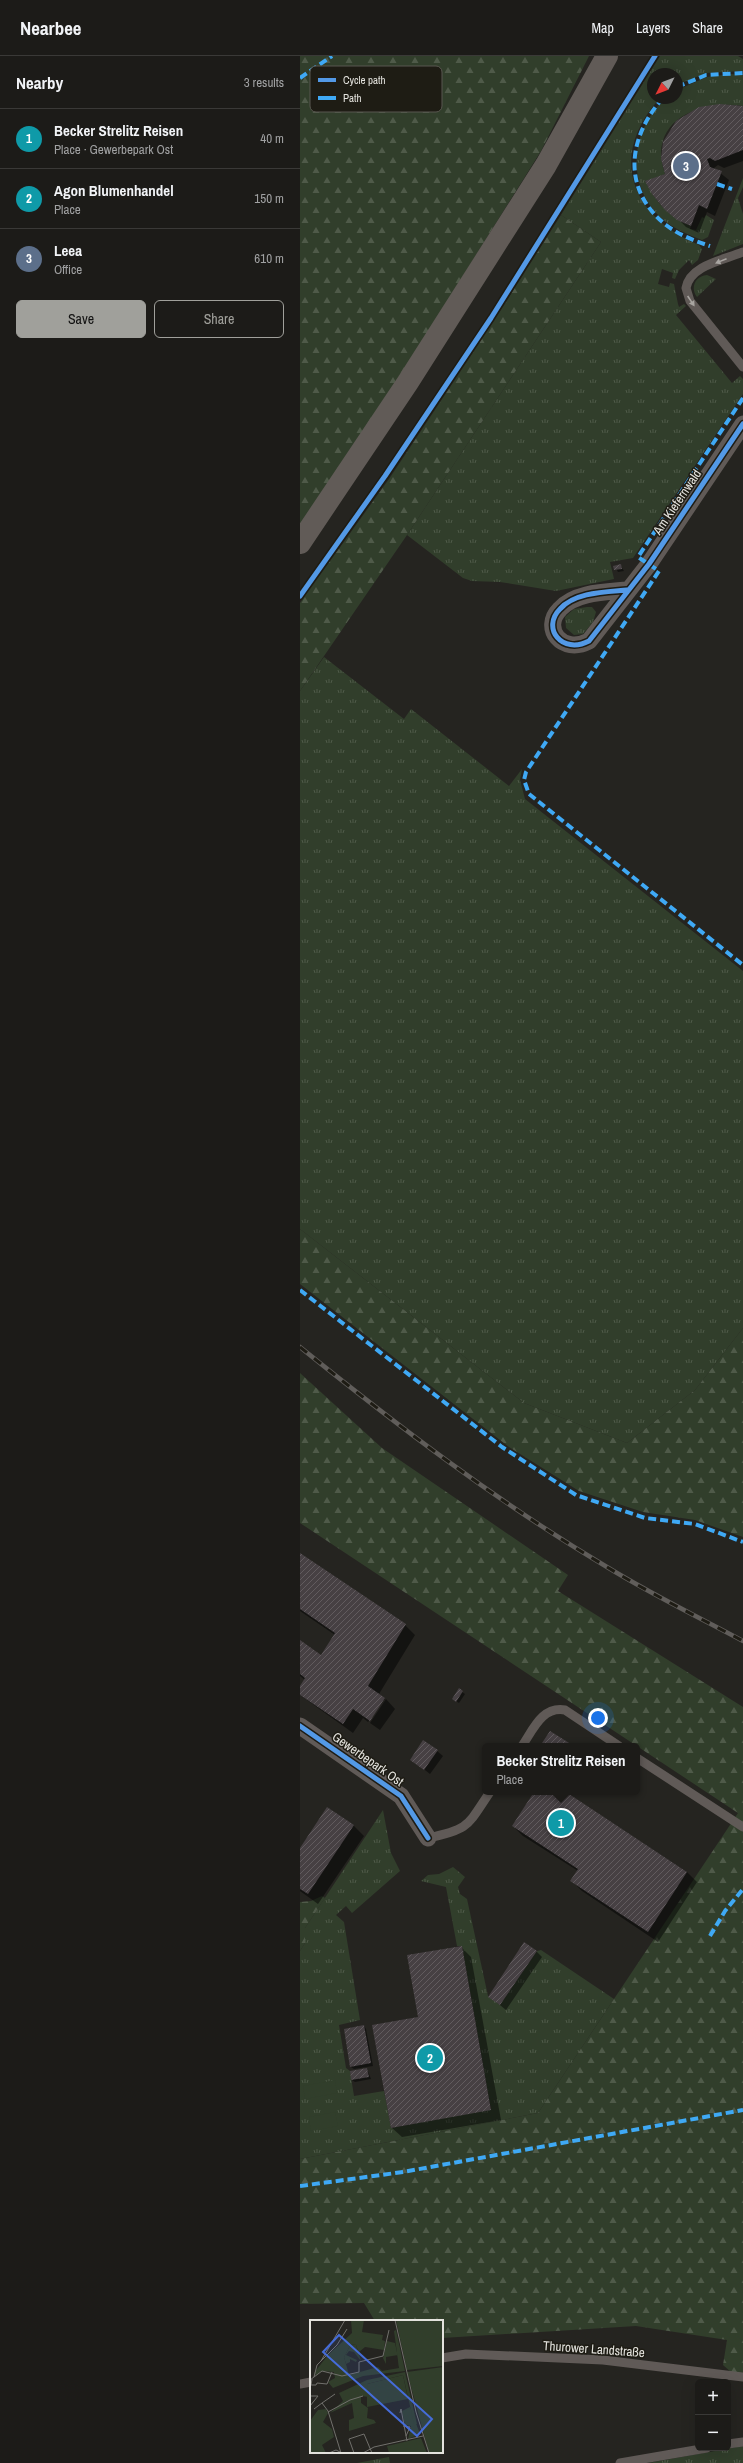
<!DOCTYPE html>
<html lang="en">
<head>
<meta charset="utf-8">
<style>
	:root { --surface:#1c1b18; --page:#252421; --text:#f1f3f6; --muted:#a0a1a2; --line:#3a3937; --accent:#a0a09b }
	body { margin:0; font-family:"Archivo Narrow",sans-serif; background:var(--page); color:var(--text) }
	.controls { position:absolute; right:12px; bottom:12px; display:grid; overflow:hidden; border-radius:6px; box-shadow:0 4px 16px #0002 }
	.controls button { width:36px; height:36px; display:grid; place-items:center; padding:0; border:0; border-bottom:1px solid var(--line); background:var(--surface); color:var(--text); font:20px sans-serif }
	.compass { position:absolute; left:347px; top:12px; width:36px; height:36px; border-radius:50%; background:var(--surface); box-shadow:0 4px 16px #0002; rotate:228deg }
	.you { position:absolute; left:298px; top:1662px; width:14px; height:14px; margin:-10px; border:3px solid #fff; border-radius:50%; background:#1a73e8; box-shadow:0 0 0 6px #1a73e833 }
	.badge { display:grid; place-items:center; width:26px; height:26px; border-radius:50%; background:var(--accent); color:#fff; font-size:13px; font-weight:700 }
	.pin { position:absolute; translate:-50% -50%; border:2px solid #fff; box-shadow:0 1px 4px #0006 }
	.popup { position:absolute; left:182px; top:1687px; width:158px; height:52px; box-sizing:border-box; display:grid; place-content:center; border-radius:6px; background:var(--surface); filter:drop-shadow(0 1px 3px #0005); font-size:13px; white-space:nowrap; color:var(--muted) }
	.popup b { font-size:15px; color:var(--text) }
	.popup::after { content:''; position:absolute; left:50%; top:100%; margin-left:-8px; border:8px solid transparent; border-top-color:var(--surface) }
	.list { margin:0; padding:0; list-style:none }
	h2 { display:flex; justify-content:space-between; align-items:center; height:52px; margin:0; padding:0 16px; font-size:17px }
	h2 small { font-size:13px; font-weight:400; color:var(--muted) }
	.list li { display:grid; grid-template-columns:26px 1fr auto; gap:12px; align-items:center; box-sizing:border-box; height:60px; padding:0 16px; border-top:1px solid var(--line) }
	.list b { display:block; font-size:15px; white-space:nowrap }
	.list p { margin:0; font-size:13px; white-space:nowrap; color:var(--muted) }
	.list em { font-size:13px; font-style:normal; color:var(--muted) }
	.actions { display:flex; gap:8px; padding:12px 16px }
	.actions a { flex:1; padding:9px 0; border:1px solid var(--accent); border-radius:6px; text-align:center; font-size:14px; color:var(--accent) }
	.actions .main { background:var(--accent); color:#111 }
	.map { position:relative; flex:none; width:443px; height:2407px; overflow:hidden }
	header { display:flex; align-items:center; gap:24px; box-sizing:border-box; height:56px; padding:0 20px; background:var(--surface); border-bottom:1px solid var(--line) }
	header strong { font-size:19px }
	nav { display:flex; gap:22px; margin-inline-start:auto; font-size:14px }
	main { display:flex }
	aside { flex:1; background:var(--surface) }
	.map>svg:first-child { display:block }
	.grass { fill:url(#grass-tufts) }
	.forest { fill:url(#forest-firs) }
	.garden { fill:#313e2b }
	.shadow { fill:#0007 }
	.building { fill:url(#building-hatch) }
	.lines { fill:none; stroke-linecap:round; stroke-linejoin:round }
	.service { stroke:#605a57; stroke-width:9 }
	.minor { stroke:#605a57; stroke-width:17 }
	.primary { stroke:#615b57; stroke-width:22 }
	.rail-casing { stroke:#605d5a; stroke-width:4.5 }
	.rail { stroke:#1e1c14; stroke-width:3; stroke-dasharray:9; stroke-linecap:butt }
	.quiet { stroke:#3fa9f5; stroke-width:4; stroke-dasharray:8 4; stroke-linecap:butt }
	.cycleway-casing { stroke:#1e1c14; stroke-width:8 }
	.cycleway { stroke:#5399e6; stroke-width:5 }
	.oneway { fill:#a8a5a1 }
	.labels { text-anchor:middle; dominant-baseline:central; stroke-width:3; stroke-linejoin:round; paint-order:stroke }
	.street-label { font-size:13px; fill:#e3e2dd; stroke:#1e1c14 }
	.inset-road { fill:none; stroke:#71706c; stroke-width:1 }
	.view { fill:#456cd9; fill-opacity:0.15; stroke:#456cd9; stroke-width:2 }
	.inset-edge { fill:none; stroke:#e3e2dd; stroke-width:2 }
	.key { fill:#1e1c14; stroke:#595750; stroke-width:1 }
	.key-label { font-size:11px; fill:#e3e2dd }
</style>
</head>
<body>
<header>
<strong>Nearbee</strong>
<nav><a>Map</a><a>Layers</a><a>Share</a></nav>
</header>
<main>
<aside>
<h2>Nearby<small>3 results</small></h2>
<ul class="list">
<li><span class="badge" style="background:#0f9aa8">1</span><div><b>Becker Strelitz Reisen</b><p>Place · Gewerbepark Ost</p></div><em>40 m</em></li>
<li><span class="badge" style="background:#0f9aa8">2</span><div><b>Agon Blumenhandel</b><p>Place</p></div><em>150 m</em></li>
<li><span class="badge" style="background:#5c6f8a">3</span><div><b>Leea</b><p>Office</p></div><em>610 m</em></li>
</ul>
<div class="actions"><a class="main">Save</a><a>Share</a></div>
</aside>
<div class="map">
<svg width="443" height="2407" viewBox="0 0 443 2407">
	<defs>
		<pattern id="grass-tufts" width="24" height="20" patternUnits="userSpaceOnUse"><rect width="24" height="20" fill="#313e2b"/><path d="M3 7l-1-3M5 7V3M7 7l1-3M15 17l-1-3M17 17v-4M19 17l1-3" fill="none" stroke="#4f5a49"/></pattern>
		<pattern id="forest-firs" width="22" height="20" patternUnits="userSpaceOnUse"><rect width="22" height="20" fill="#313e2b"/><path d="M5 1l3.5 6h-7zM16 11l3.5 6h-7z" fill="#4f5a49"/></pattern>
		<pattern id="building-hatch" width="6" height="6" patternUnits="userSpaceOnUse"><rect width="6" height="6" fill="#464043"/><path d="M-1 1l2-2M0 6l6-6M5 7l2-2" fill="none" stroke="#615b5e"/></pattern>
	</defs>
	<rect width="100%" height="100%" fill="#252420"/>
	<path class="grass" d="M360 0H438L443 3V15L406 17 377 29V18H353V42H360C307 100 331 161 399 189L402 193 398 204 392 209 389 204 379 214 375 223 372 222 373 217 362 213 358 228 369 231 370 227 374 228 378 248 379 251 384 248 386 250 376 259 432 327 440 320 443 323V338L333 502 310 506 314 523 256 535 200 526 172 525 163 522 107 479 301 186 261 159Z
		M430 18 443 19V50C400 43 346 65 365 118L346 126C355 146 370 162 391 170L390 173 396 174 402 161 404 162 406 159 414 164 408 181 402 184C387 178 372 172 360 161 325 127 331 73 366 42H377V34L407 21Z
		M443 122V131L438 142 443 158V188L413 200Z
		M407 219 416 223 397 241C390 232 395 220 407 219Z
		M287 551H292L296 556 293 566 283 578 274 579 266 572 265 561 274 553Z
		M24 601 104 663 111 653 209 730 222 713 220 724 225 743 443 915V1272L395 1334 327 1387 224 1347 0 1173V635Z
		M83 1754 91 1797 100 1815 52 1857 46 1850 36 1859 44 1866 60 1964 39 1969 46 2012 50 2015 54 2040 84 2035 91 2072 191 2053 162 1890H157L146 1831 121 1825 128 1819 139 1818 153 1811 165 1821 158 1831 160 1838 167 1843 188 1940 200 1949 237 1895 241 1894 314 1943 238 2057 0 2103V1895L5 1887V1872Z
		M443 2390V2407H348Z
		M89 2401 90 2407H57Z"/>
	<path class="forest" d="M0 0H289L241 95 91 335 0 469Z
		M261 159 301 186 107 479 0 635V547L89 423 194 265Z
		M0 1173 224 1347 327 1387 395 1334 443 1272V1481L395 1464 343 1456 279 1435 209 1391 0 1228Z
		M0 1317 82 1392 268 1519 258 1535 443 1651V2317L431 2316 423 2309 427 2284 336 2270 142 2282V2265H75L64 2247 0 2248V2103L238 2057 438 1757 0 1467Z
		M22 1840 25 1842 5 1872V1887L0 1895V1846L11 1845Z"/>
	<path class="garden" d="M35 2024 37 2037 5 2043 3 2030Z
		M35 2056 38 2070 11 2075 9 2061Z"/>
	<path class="shadow" d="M443 52V105L424 112 418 109 414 112 429 124 415 160 407 156 399 177 386 171 353 137 366 118 364 86 372 72 383 61Z
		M320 509 324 515 318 516 315 510Z
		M0 1498 105 1569 115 1579 79 1638 85 1643 68 1666 63 1662 53 1677 0 1639V1631L5 1624 0 1620V1586L21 1600 35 1579 0 1555Z
		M162 1636 165 1638 159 1647 156 1645Z
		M86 1643 95 1653 80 1674 70 1667Z
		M137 1695 143 1700 130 1718 111 1703Z
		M235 1736H265L387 1816 397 1826 358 1886 282 1835 272 1825 278 1815 223 1780 213 1770Z
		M28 1752 54 1770 64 1780 18 1848 0 1835V1793Z
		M161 1891 171 1901 201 2064 102 2081 91 2071 120 1962Z
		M236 1895 242 1901 206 1954 189 1940Z
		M64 1970 66 1973 73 2010 54 2013 51 2011Z
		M67 2013 71 2023 55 2026 52 2024Z"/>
	<path class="building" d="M420 48 443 50V94L415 105 410 102 407 103 410 111 422 115 407 153 399 149 391 170 377 164 365 154 352 138 345 125 365 118 361 103 363 86 376 65 399 51Z
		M321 508 322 513 314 514 313 510Z
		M0 1497 106 1568 68 1630 85 1642 70 1665 53 1653 43 1668 0 1639V1630L5 1622 0 1618V1584L21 1599 35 1577 0 1553Z
		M159 1632 163 1635 156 1646 152 1643Z
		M250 1675 274 1690H240Z
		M123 1684 138 1694 124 1714 110 1704Z
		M234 1736H266L387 1816 348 1876 270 1825 278 1813 212 1770Z
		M27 1751 54 1769 8 1838 0 1833V1792Z
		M224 1886 237 1895 200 1949 188 1941Z
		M162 1890 191 2054 91 2072 72 1969 118 1961 107 1899Z
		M64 1969 71 2007 50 2011 44 1973Z
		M67 2012 69 2021 51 2024 50 2015Z"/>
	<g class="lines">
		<path class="service" d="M443 196C424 204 390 209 386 232L390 245 443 311
			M222 1690C233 1674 242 1650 265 1654L319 1690
			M337 1702 443 1771
			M128 1782C170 1773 167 1770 190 1736
			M142 2302 166 2298 303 2304 443 2321
			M0 2328 11 2326
			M428 2388 443 2386
			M320 2407 407 2392"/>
		<path class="minor" d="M327 534C306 536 275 536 260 553 241 572 262 599 289 585L349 508 443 368
			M0 1670 101 1740 128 1782"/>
		<path class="primary" d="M0 487 108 326 246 109 307 0"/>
		<g class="rail-casing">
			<path id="rail" d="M0 1291C98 1370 199 1447 307 1511 351 1538 398 1561 443 1585"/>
		</g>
		<use href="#rail" class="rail"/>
		<path class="quiet" d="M0 22 32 0
			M377 31 406 19 443 17
			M363 42C328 81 321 133 366 169 379 179 395 185 410 190
			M417 128 432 133
			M443 342 338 501 359 515 226 716 224 724 229 738 443 909
			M0 1234 202 1391 276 1439 345 1462 395 1468 443 1486
			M410 1880 425 1855 443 1833
			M0 2130 103 2116 443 2054"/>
		<g class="cycleway-casing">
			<path id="cycleway" d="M327 534C306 536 275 536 260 553 241 572 262 599 289 585L349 508 443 368
				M0 540 85 420 191 262 355 0
				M0 1670 101 1740 128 1782"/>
		</g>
		<use href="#cycleway" class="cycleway"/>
	</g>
	<defs><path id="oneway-solid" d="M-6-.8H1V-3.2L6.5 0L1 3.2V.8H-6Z"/></defs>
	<g class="oneway">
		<use href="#oneway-solid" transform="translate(421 205) rotate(158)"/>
		<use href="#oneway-solid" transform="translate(391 245) rotate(56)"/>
	</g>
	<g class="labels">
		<g class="street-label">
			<text transform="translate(377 446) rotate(-56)">Am Kiefernwald</text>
			<text transform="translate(68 1703) rotate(35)">Gewerbepark Ost</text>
			<text transform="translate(294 2293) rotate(4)">Thurower Landstraße</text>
		</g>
	</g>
	<g transform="translate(10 2264)">
		<rect width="133" height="133" fill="#252420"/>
		<path d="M77 21 85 23 90 46 89 48 88 35 76 37V44L73 38ZM41 24 46 25 51 41 44 32 39 31 36 35 47 40 46 42 40 39V42L36 44 34 37ZM93 55 98 79 57 87V64ZM100 87 110 114 98 119 101 106 95 105 92 91Z" fill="#313e2b"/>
		<path d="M41 0H54L52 12 73 15 72 20 75 21 74 30 55 27 49 32 50 36 46 25 41 24 34 37 39 55 68 47 72 51 89 48 84 11 86 10 95 51 53 56 23 68 18 62 25 58 24 52 12 51 6 55 4 53 18 35 42 13ZM86 0H133V46L97 50ZM133 47V133H119L97 52ZM95 52 107 104H104L93 55 57 64 59 77 51 76V83L58 88 57 98 64 100 66 103 39 111V100L44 98 42 83 20 93 33 81 29 73 57 60ZM111 118 117 133H79L77 126Z" fill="#313e2b"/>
		<path d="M16 89 18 93 13 102 22 109 24 117 12 125 16 133H0V101L8 90Z" fill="#313e2b"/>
		<path class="inset-road" d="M85 0 106 92 119 133M11 41 35 0M4 57 7 45 27 25 37 9M2 59 1 65H6L7 63M0 60 12 51 32 56 49 52V42L73 36 79 10M7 63 17 64 22 52M0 76H8L0 86M12 83 25 74M4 89 12 83 18 91 31 133M18 92 40 80 53 76M90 93 91 89 97 121M93 106 100 107 96 116M19 133 26 130 30 132M44 133 39 119 54 114 62 133M53 133 64 127 113 116"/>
		<path class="view" d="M29 15 122 99 107 116 13 32Z"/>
		<rect width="133" height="133" class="inset-edge"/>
	</g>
	<rect x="10" y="10" width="132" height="46" rx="6" class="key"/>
	<rect x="18" y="22" width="18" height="4" fill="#5399e6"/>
	<rect x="18" y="40" width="18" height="4" fill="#3fa9f5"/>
	<g class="key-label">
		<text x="43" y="28">Cycle path</text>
		<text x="43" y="46">Path</text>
	</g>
</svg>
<div class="controls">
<button>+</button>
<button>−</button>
</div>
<svg class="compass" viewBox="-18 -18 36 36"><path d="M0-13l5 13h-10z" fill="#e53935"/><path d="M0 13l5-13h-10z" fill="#a0a1a2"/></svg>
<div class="you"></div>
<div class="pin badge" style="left:261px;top:1767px;background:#0f9aa8">1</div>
<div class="popup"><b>Becker Strelitz Reisen</b>Place</div>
<div class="pin badge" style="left:130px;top:2002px;background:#0f9aa8">2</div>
<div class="pin badge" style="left:386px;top:110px;background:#5c6f8a">3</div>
</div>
</main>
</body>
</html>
